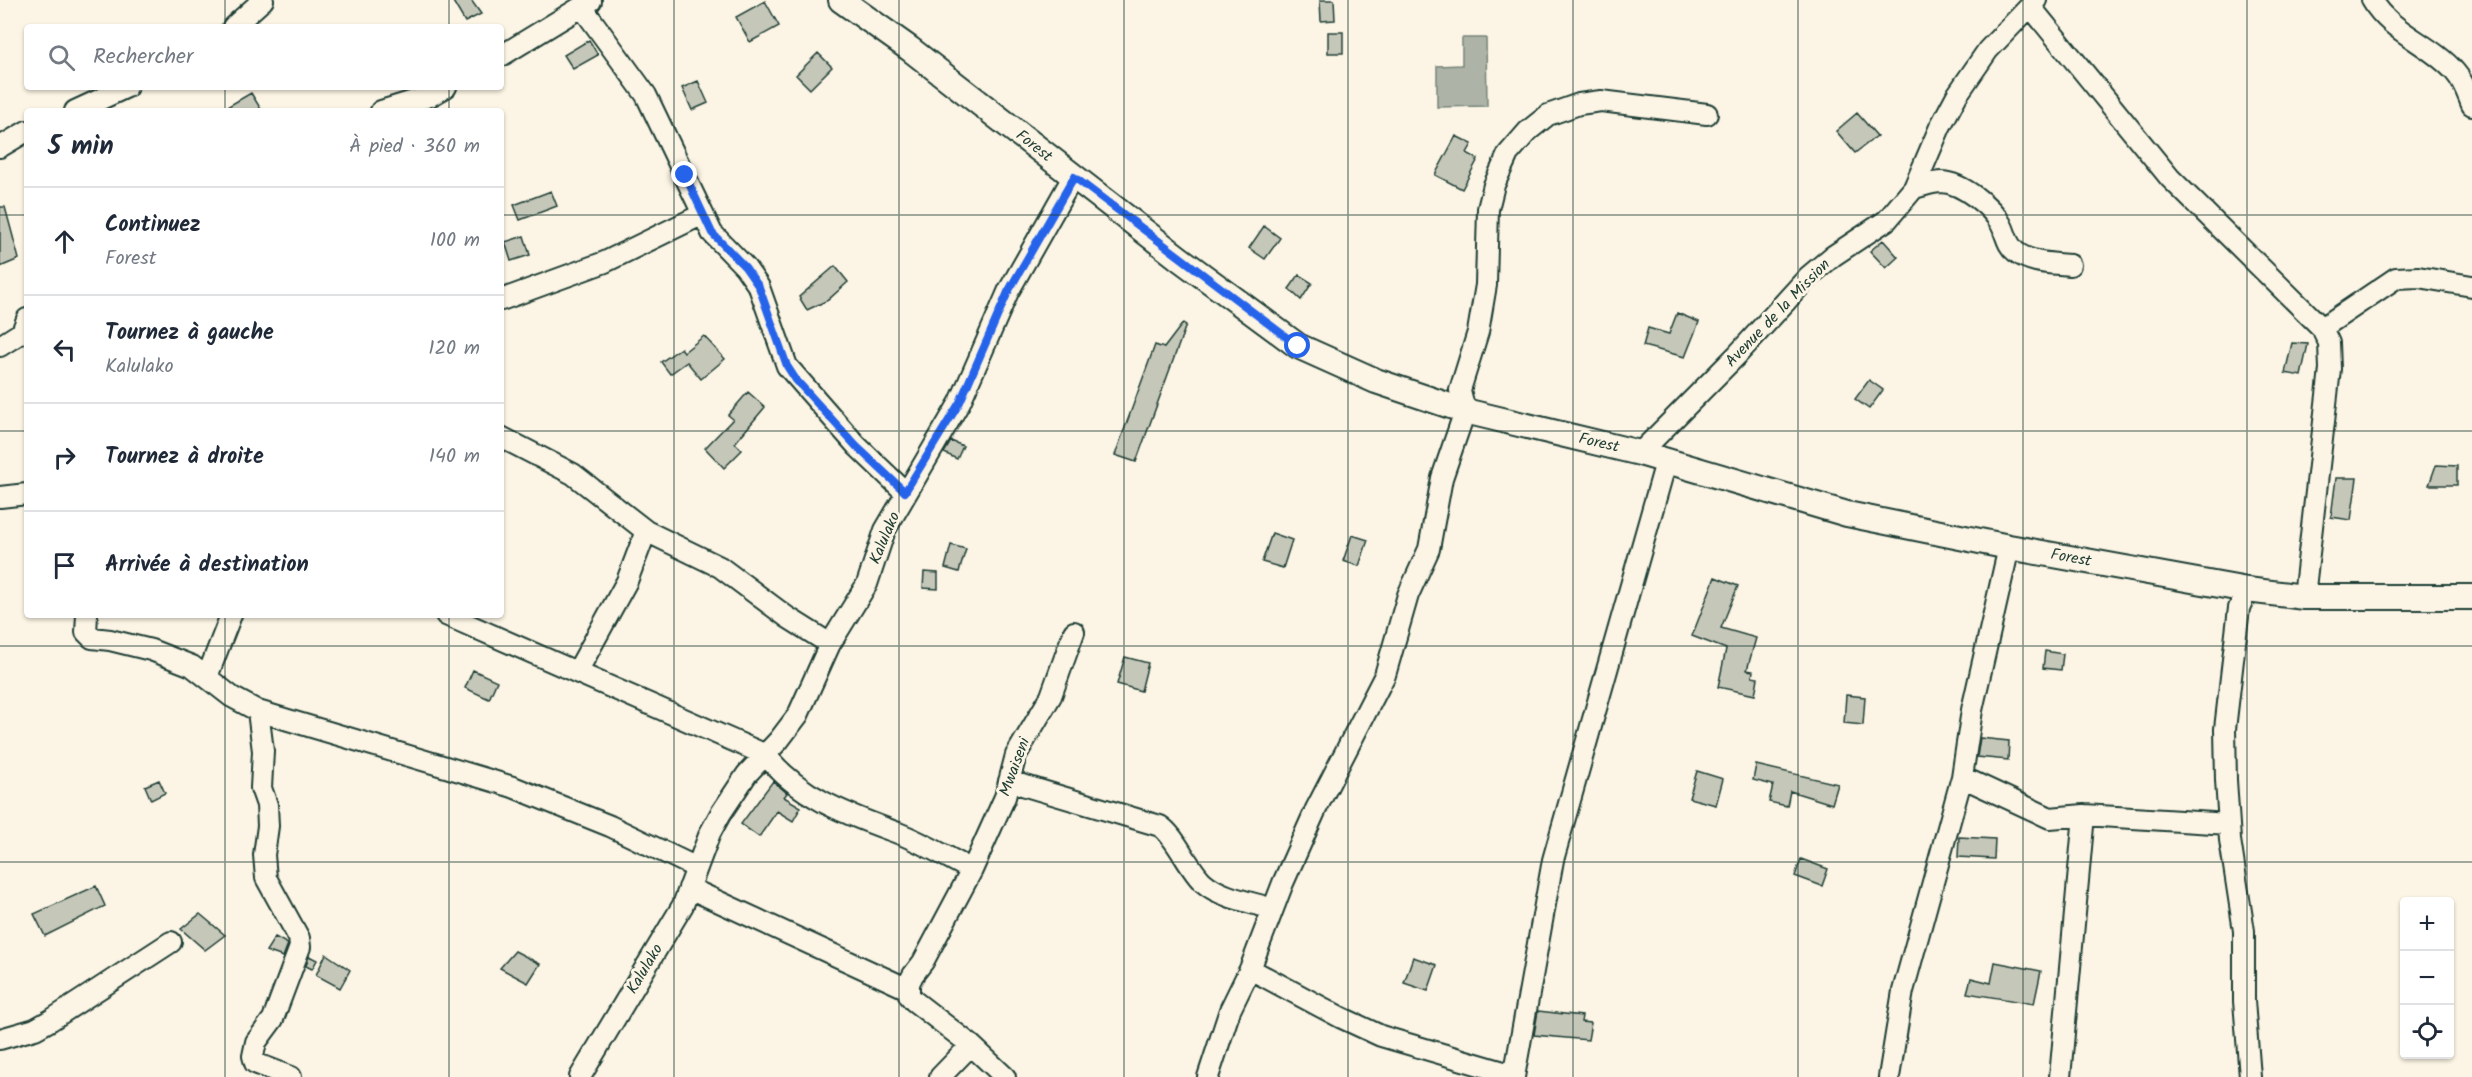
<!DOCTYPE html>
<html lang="fr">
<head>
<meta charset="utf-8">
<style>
	:root { --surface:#fff; --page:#f6f6f7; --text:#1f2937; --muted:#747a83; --line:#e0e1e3 }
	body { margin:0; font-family:Kalam,sans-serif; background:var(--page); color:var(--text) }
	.controls { position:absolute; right:18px; bottom:18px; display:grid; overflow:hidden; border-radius:6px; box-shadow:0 2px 4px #0004 }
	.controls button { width:54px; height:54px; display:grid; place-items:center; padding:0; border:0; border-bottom:2px solid var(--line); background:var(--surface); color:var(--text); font:30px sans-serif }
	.stop { position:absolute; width:18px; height:18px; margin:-14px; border:4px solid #2563eb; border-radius:50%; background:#fff }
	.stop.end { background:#2563eb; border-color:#fff; box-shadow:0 2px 6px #0008 }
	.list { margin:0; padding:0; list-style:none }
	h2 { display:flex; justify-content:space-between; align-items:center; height:78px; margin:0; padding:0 24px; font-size:26px }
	h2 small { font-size:20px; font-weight:400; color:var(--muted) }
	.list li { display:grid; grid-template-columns:39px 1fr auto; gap:18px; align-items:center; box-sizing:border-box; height:108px; padding:0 24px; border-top:2px solid var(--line) }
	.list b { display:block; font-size:22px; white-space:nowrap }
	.list p { margin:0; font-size:20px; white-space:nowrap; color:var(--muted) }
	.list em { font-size:20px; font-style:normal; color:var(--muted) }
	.icon { flex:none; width:33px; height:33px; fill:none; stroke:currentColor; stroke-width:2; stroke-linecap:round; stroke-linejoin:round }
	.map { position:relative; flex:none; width:2472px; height:1077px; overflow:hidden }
	.search { position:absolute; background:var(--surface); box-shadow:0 2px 4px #0004; left:24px; top:24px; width:480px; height:66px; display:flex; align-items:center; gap:15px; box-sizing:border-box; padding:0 21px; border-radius:6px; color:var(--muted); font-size:22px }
	.panel { position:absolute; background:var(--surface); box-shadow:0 2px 4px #0004; left:24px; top:108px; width:480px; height:510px; border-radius:6px }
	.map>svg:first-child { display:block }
	.water { fill:#aeb3a7; stroke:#758479; stroke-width:1.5 }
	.building { fill:#c5c7b9; stroke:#1f3d34; stroke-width:1.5 }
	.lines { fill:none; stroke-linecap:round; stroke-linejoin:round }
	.minor-casing { stroke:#1f3d34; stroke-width:24 }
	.tertiary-casing { stroke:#1f3d34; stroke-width:28 }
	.minor { stroke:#fcf5e5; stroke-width:20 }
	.tertiary { stroke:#fcf5e5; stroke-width:24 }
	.route { stroke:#2563eb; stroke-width:8 }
	.grid { fill:none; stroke:#1f3d34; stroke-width:1.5; stroke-opacity:0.55 }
	.labels { text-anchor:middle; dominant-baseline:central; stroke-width:6; stroke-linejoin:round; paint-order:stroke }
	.street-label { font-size:16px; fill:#1f3d34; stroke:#fcf5e5 }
</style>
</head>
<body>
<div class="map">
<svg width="2472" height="1077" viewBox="0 0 2472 1077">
	<rect width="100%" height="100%" fill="#fcf5e5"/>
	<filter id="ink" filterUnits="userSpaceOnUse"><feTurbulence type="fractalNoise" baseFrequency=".0167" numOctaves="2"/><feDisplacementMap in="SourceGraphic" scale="12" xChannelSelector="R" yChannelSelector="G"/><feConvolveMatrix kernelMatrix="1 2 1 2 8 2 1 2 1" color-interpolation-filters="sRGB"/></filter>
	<g filter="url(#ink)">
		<path class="water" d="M1462 38H1486L1487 106 1437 107V66L1462 65Z"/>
		<path class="building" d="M452 0H471L481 14 465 22Z
			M1320 0H1334L1335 20 1321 21Z
			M765 1 779 26 750 42 736 17Z
			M1328 32H1343V53H1328Z
			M589 40 598 55 573 69 564 55Z
			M818 53 832 67 810 89 796 75Z
			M698 81 708 103 692 110 682 88Z
			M251 93 262 111H220Z
			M1857 113 1877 136 1855 153 1836 131Z
			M1456 136 1472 144 1467 153 1478 159 1462 189 1435 175Z
			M551 191 557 206 520 220 514 205Z
			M0 207H5L19 259 0 267Z
			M1264 226 1280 238 1265 259 1249 248Z
			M524 236 530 255 511 261 505 242Z
			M1883 240 1898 257 1886 268 1870 251Z
			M835 266 848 282 828 300 807 310 799 297Z
			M1299 275 1312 283 1301 300 1289 289Z
			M1677 313 1699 322 1685 357 1643 346 1648 328 1669 334Z
			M1183 323 1186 325 1136 462 1115 455 1155 345 1164 348Z
			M704 336 725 359 701 379 687 362 670 374 661 362 681 348 684 352Z
			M2292 343 2308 344 2301 376 2285 373Z
			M1869 380 1883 390 1869 409 1855 399Z
			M748 392 765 407 735 443 742 450 724 468 705 448 733 419 728 415Z
			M951 441 963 446 957 459 944 453Z
			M2436 465 2457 466V485H2429Z
			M2336 478H2357L2351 520 2331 517Z
			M1272 533 1292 540 1283 568 1262 562Z
			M1352 535 1368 540 1359 566 1343 561Z
			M951 545 966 549 959 572 945 568Z
			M924 572 938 573V589L923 588Z
			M1715 577 1738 586 1721 628 1756 638 1747 670 1753 671 1752 677 1758 678 1755 695 1718 687 1726 649 1692 636Z
			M2045 651 2063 654 2061 670 2043 668Z
			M1125 657 1148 663 1141 691 1117 684Z
			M473 670 497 681 489 699 465 688Z
			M1846 695 1865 697 1863 725 1844 723Z
			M1980 738 2009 741 2008 760 1977 757Z
			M1756 765 1838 784 1832 804 1790 791 1787 806 1769 802 1773 785 1753 780Z
			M1697 771 1723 779 1716 805 1689 798Z
			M159 780 165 793 151 800 145 786Z
			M773 781 787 793 784 797 801 807 793 821 777 811 759 837 741 824Z
			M1959 837 1995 839 1994 859 1958 857Z
			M1801 859 1828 869 1822 886 1795 876Z
			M96 886 105 906 45 936 34 914Z
			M200 914 225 935 205 950 181 929Z
			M275 937 288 944 283 957 266 951Z
			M515 951 540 964 528 983 500 968Z
			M326 954 350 970 340 988 316 975Z
			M309 956 317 960 312 969 306 966Z
			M1413 957 1437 965 1428 991 1404 983Z
			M1995 962 2041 971 2034 1004 1967 993 1971 978 1991 983Z
			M1538 1011 1582 1016 1581 1022 1591 1023 1588 1040 1534 1035Z"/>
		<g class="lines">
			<g class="minor-casing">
				<path id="minor" d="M2372 0C2391 33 2431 44 2455 72 2464 82 2467 93 2472 105
					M2030 6 2170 178 2322 328 2329 343 2330 369 2304 597
					M582 7 646 95 712 233 745 267 759 287 787 366 857 446 905 492
					M233 27 263 0
					M501 56 591 1
					M75 111 127 87
					M381 111 430 96 446 87
					M0 147 27 131
					M1914 188C1923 186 1932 182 1942 182 1962 183 1992 207 2001 224 2007 235 2006 244 2016 252 2032 264 2051 263 2070 265
					M501 300 605 262 703 214
					M2322 328 2396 278 2418 277 2472 286
					M0 346 22 332 27 319
					M501 437 573 474 646 531 720 567 787 617 830 644
					M1640 453 1737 355 1808 277 1833 256 1887 220 1914 188 1940 127 1957 95 1988 50 2036 0
					M0 497 27 494
					M2247 590 2239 608 2225 729 2226 780 2230 840 2244 931V1001L2250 1077
					M87 615 86 632 92 638 110 640 151 650 192 666 232 697 258 711 513 787 610 826 697 868
					M446 615 766 755C799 798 849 815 898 833 924 843 948 858 972 870
					M577 672 627 581 646 531
					M207 677 231 615
					M258 711 263 751 261 788 267 805 268 826 264 855 266 878 299 938 300 947 273 1019 256 1042 253 1056 255 1063 291 1077
					M1962 777 2050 818 2084 815 2229 824
					M1009 781 1160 826C1175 835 1188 868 1203 882 1221 898 1251 902 1273 909
					M689 888 908 989
					M1250 969 1340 1017 1381 1036 1514 1075
					M0 1039 35 1029 51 1020 171 942
					M580 1077 683 905 710 833 721 813 747 774 779 740 798 715 830 644 867 584 885 530 960 402 1008 292 1073 177
					M940 1077 971 1045
					M1005 1077 971 1045 914 1001 909 995V983L913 975 923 962 972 870 1005 797 1016 755 1051 696 1074 632
					M1208 1077 1230 1010 1250 969 1283 883 1316 809 1385 675 1408 595 1429 549 1442 478 1465 411 1460 390 1478 332 1486 285 1488 209 1494 185 1508 154 1528 131 1548 115 1579 104 1601 101 1707 114
					M1514 1077 1553 860 1666 462
					M1889 1077 1903 991 1962 777 1972 710 2009 547
					M2060 1077 2084 815"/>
			</g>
			<g class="tertiary-casing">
				<path id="tertiary" d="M841 0 910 49 1180 259 1298 346 1376 381 1465 411 1640 453 1847 514 2009 547 2247 590 2304 597H2472"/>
			</g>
			<use href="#minor" class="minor"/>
			<use href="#tertiary" class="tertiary"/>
		</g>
	</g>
	<g class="lines" filter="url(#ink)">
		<path class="route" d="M685 175 712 233 745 267 759 287 787 366 796 380 856 446 905 492 960 402 1008 292 1074 177 1298 346"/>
	</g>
	<path class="grid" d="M225 0V27M449 0V27M674 0V1077M899 0V1077M1124 0V1077M1348 0V1077M1573 0V1077M1798 0V1077M2023 0V1077M2247 0V1077M225 87V111M449 87V111M0 215H27M501 215H2472M0 431H27M501 431H2472M225 615V1077M449 615V1077M0 646H2472M0 862H2472"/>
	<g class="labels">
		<g class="street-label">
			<text transform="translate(1034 146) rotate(38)">Forest</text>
			<text transform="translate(1778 313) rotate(-46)">Avenue de la Mission</text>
			<text transform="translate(1599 443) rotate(13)">Forest</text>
			<text transform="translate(885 538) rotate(-67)">Kalulako</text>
			<text transform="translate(2071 558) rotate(10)">Forest</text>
			<text transform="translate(1015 767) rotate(-70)">Mwaiseni</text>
			<text transform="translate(645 969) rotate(-59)">Kalulako</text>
		</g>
	</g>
</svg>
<div class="controls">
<button>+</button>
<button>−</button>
<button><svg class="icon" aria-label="locate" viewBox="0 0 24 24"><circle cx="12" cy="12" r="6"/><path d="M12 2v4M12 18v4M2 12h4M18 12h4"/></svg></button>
</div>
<div class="stop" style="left:1298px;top:346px"></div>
<div class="stop end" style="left:685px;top:175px"></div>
<div class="search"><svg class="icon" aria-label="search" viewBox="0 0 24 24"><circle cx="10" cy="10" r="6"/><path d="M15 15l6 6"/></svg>Rechercher</div>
<section class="panel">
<h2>5 min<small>À pied · 360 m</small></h2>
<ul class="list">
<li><svg class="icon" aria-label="ahead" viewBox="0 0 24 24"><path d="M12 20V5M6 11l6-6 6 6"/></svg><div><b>Continuez</b><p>Forest</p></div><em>100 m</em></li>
<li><svg class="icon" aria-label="left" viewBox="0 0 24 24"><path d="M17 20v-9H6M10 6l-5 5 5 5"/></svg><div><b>Tournez à gauche</b><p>Kalulako</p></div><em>120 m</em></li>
<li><svg class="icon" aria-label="right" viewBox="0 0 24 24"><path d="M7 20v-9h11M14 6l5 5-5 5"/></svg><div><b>Tournez à droite</b></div><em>140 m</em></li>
<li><svg class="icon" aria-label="arrive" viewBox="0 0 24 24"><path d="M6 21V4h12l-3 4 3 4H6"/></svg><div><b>Arrivée à destination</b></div></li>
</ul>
</section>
</div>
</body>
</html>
